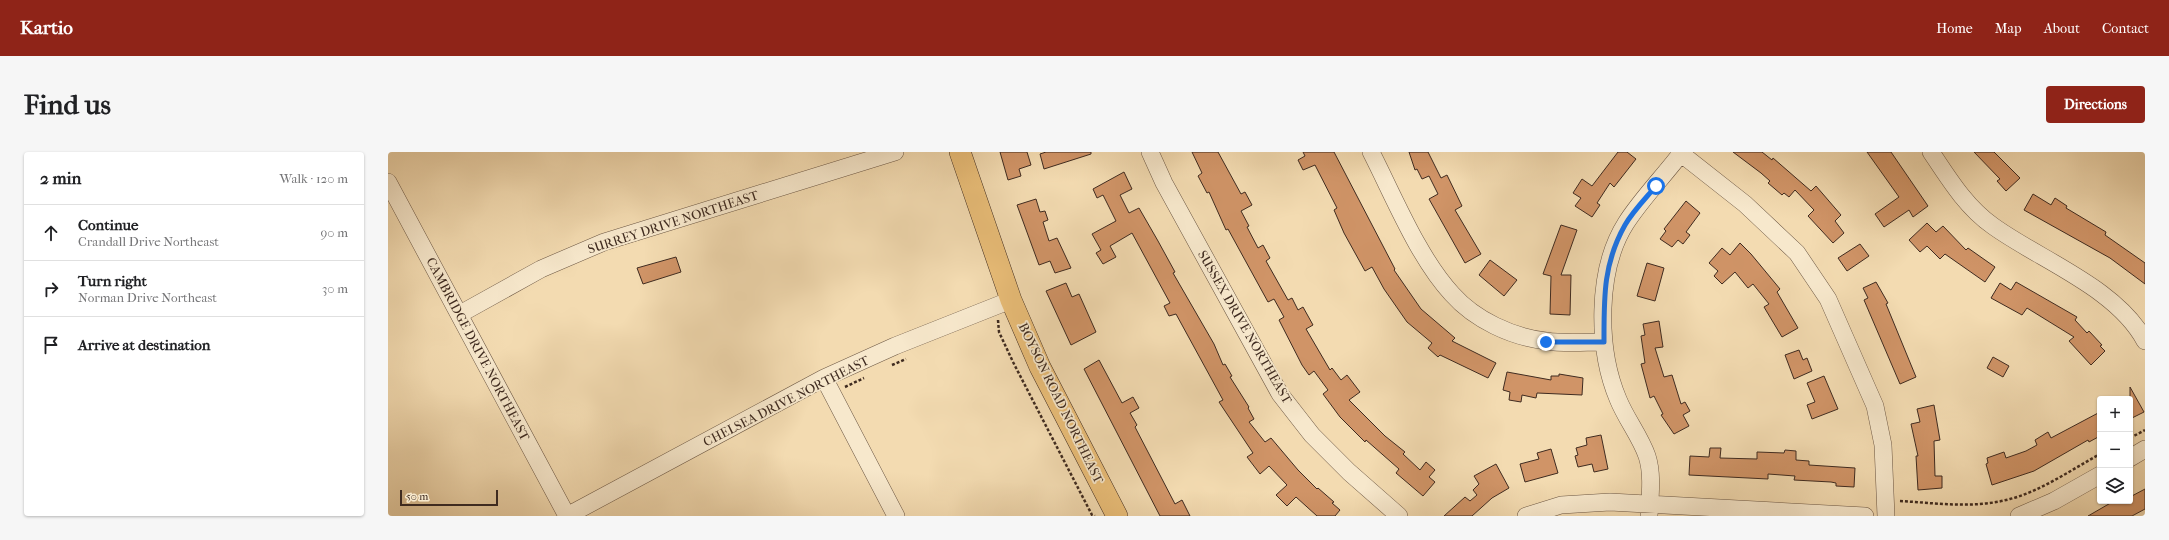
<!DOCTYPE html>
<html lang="en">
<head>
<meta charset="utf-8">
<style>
	:root { --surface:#fff; --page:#f6f6f6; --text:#202124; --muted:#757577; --line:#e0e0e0; --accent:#8f2418 }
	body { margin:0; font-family:"IM FELL French Canon",serif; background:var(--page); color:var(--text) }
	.controls { position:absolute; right:12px; bottom:12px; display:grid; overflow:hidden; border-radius:4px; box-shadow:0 1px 3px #0004 }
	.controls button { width:36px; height:36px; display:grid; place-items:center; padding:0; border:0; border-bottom:1px solid var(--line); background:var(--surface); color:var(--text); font:20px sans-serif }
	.scale { position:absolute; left:12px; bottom:10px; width:98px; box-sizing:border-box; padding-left:4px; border:2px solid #3f2b20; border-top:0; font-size:11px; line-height:14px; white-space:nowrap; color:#3f2b20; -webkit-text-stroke:3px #f7e8cc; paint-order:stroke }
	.stop { position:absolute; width:12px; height:12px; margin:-9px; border:3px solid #1a73e8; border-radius:50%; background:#fff }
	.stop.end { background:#1a73e8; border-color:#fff; box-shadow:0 1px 4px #0008 }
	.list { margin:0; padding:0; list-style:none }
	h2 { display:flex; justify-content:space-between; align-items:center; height:52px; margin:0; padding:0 16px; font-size:17px }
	h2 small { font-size:13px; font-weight:400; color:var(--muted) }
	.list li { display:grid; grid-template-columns:26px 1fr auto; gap:12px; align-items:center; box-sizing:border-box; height:56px; padding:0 16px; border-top:1px solid var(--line) }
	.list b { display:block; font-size:15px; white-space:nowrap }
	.list p { margin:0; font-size:13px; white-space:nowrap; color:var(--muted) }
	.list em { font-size:13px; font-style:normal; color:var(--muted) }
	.icon { flex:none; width:22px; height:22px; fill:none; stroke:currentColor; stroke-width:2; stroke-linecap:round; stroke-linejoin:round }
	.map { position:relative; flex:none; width:1757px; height:364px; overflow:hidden; border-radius:4px }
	header { display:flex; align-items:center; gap:24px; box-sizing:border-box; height:56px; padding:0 20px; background:var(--accent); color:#fff }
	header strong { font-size:19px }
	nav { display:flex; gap:22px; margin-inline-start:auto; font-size:14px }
	.intro { display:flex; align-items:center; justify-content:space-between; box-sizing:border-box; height:96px; padding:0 24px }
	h1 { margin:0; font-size:28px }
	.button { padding:10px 18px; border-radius:4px; background:var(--accent); color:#fff; font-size:14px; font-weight:700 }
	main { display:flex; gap:24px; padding:0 24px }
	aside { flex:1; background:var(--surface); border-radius:4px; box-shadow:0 1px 3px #0004 }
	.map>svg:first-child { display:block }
	.building { fill:#d09467; stroke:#3f2b20 }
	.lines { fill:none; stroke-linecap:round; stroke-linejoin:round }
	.minor-casing { stroke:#6c5744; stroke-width:18 }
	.major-casing { stroke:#3f2b20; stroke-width:22 }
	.path { stroke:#3f2b20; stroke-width:2.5; stroke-dasharray:3 2; stroke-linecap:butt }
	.minor { stroke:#f7e8cc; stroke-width:17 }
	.major { stroke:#eabe78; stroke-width:21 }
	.route { stroke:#1a73e8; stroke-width:5 }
	.labels { text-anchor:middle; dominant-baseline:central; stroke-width:3.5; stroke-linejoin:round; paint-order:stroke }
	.street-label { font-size:13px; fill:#3f2b20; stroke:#f7e8cc }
</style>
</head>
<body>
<header>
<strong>Kartio</strong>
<nav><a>Home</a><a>Map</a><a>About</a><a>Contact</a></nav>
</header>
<div class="intro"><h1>Find us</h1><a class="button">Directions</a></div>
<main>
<aside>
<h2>2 min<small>Walk · 120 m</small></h2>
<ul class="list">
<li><svg class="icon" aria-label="ahead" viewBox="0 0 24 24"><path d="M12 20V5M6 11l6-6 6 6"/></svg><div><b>Continue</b><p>Crandall Drive Northeast</p></div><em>90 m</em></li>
<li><svg class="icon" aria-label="right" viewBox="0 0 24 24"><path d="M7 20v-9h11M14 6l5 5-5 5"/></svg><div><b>Turn right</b><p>Norman Drive Northeast</p></div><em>30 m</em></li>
<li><svg class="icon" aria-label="arrive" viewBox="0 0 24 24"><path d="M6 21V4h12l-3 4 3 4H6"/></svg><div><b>Arrive at destination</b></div></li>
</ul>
</aside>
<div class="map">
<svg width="1757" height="364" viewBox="0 0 1757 364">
	<rect width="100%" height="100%" fill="#f3dbb1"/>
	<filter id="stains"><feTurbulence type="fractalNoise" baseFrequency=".005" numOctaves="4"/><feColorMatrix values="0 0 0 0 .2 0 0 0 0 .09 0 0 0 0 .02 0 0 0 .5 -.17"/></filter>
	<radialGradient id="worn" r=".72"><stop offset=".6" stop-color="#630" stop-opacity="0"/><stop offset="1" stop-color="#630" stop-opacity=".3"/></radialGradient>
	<path class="building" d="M612 0H639L643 13 631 17 633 24 620 28Z
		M658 0H703V2L656 17 652 2Z
		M804 0H830L853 42 857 40 864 53 853 59 861 74 859 75 870 96 875 93 882 106 878 109 900 148 904 146 910 158 915 155 925 173 918 177 942 218 944 216 953 228 959 223 972 240 961 248 997 284 1017 300 1015 302 1032 318 1038 310 1047 318 1041 325 1047 330 1035 344 1008 321 1011 317 978 288 977 290 952 265 935 242 940 238 926 219 921 223 914 213 891 168 896 165 886 147 880 150 840 77 838 78 821 40 819 41 810 24 814 21Z
		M915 0H946L1007 117 1006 118 1033 157 1067 186 1064 189 1108 211 1100 226 1052 203 1050 205 1040 196 1044 191 1019 170 996 137 984 115 977 119 956 81 946 58 949 56 927 13 915 18 910 8 917 4Z
		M1021 0H1040L1053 26 1059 23 1074 54 1067 58 1093 102 1077 111 1041 47 1050 42 1041 24 1034 27 1029 17 1027 18Z
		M1230 0H1239L1248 7 1226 35 1222 31 1209 51 1212 53 1204 65 1187 54 1193 46 1185 41 1194 27 1204 34Z
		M1345 0H1374L1384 8 1385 6 1423 39 1428 34 1453 63 1447 69 1456 81 1445 91 1420 64 1426 58 1407 38 1401 45 1396 41 1394 43 1380 31 1382 29 1373 21Z
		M1479 0H1503L1540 54 1525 65 1521 58 1496 75 1487 62 1511 45Z
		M1586 0H1606L1632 26 1618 39 1609 29 1612 27Z
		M736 20 744 37 732 43 741 61 751 56 770 89 787 120 785 121 826 192 835 213 837 212 844 224 842 225 861 255 860 256 866 267 861 270 877 290 883 286 910 318 929 337 930 336 946 350 944 351 952 358 947 364H929L908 345 899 354 888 343 899 333 881 314 872 322 859 305 865 301 831 250 835 248 788 162 781 164 776 154 782 151 744 81 722 94 728 105 715 112 708 101 713 98 704 82 728 69 715 43 709 46 705 37Z
		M1645 42 1663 53 1667 46 1679 54 1678 56 1718 80 1717 83 1757 111V132L1722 106 1636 58Z
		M648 47 652 60 657 59 660 68 655 70 661 89 669 86 683 116 667 121 662 109 651 113 629 53Z
		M1298 49 1312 61 1298 80 1302 83 1295 92 1290 88 1284 95 1272 87 1278 79 1276 77Z
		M1539 71 1548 80 1555 74 1578 98 1580 96 1607 115 1597 130 1557 102 1552 107 1539 94 1532 100 1521 88Z
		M1173 73 1189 78 1173 123H1183L1182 163 1162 162 1163 124 1155 122Z
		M1352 91 1363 102 1392 137 1389 140 1410 176 1394 185 1376 155 1381 152 1365 132 1360 136 1347 120 1334 132 1326 124 1330 119 1321 111 1334 96 1342 103Z
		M1472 92 1481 104 1459 119 1450 106Z
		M288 105 293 120 255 132 249 116Z
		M1102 108 1129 128 1116 144 1091 123Z
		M1259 111 1276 116 1267 149 1249 144Z
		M1488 130 1500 151 1498 152 1528 225 1512 232 1476 148 1480 146 1475 136Z
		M1628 130 1689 165 1687 168 1699 181 1701 179 1714 193 1712 194 1717 199 1703 213 1681 189 1686 185 1639 156 1634 163 1603 146 1612 131 1623 138Z
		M678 131 684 145 691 142 708 180 683 193 658 139Z
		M1271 169 1275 195 1267 196 1276 225 1284 223 1293 252 1297 250 1302 259 1295 263 1301 274 1286 282 1273 263 1275 262 1266 244 1262 246 1253 212 1257 211 1253 184 1257 183 1255 172Z
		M1411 198 1415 208 1419 206 1424 219 1406 227 1397 203Z
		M1605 205 1621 214 1615 225 1599 216Z
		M711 208 734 251 745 245 751 256 742 261 749 273 747 275 787 352 794 348 802 364H772L696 217Z
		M1119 220 1163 228V224H1171V222L1195 226 1194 243 1149 241 1148 246 1134 243 1133 250 1121 248 1122 240 1115 238Z
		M1436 224 1450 257 1424 267 1419 253 1427 250 1419 231Z
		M1742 235 1756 260 1742 267Z
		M1546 253 1552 288 1546 289 1547 324H1554V336L1530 338 1528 304H1530L1523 272 1532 270 1529 257Z
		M1712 260V284L1701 290 1700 288 1646 319 1604 333 1598 312 1600 311 1599 306 1616 300 1618 306 1638 299 1649 293 1647 288 1660 280 1663 286Z
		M1213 283 1220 317 1206 320 1204 312 1190 315 1187 304 1190 303 1188 296 1199 293 1198 286Z
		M1322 296H1333L1332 306 1369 307V300L1396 301 1397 298 1408 299V308L1421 309V313L1467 316 1466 335 1448 334V331L1443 330 1406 328 1407 324 1380 322V327L1301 323 1302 304 1321 305Z
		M1163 297 1170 321 1137 330 1132 312 1151 307 1149 301Z
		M1108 312 1121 336 1104 346 1084 364H1056L1077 345 1082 349 1089 343 1085 338 1091 332 1086 324Z
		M1757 337V357L1744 364H1700L1726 349H1742V345Z"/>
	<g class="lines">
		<g class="minor-casing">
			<path id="minor" d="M762 0 776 31 892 242 924 283 961 320 1011 364
				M983 0C1006 45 1030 105 1064 142 1087 168 1124 185 1158 189 1176 192 1197 190 1215 190
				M1291 0 1357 52 1409 101 1440 147 1487 254 1495 293 1498 364
				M1543 0C1561 27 1578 55 1605 74 1652 108 1729 136 1757 189
				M0 30 179 364
				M72 162 153 117 216 90 507 0
				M436 226 508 364
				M1742 306 1757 297
				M179 364 436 226 507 194 623 148
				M1138 364 1173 353 1222 350 1477 364
				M1261 364C1262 345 1265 322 1259 304 1252 284 1238 267 1230 247 1209 197 1208 118 1238 71 1254 46 1276 24 1294 0
				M1631 364 1666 349 1712 323"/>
		</g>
		<g class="major-casing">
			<path id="major" d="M572 0 623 148 652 215 729 364"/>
		</g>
		<path class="path" d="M610 168 611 180 625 210 704 363 707 364
			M504 213 518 207
			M457 235 476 226
			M1742 286 1757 278
			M1512 349C1548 351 1586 357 1622 347 1653 339 1683 318 1712 302"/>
		<use href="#minor" class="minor"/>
		<use href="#major" class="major"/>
	</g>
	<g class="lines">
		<path class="route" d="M1158 190H1216C1216 146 1215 112 1237 73 1245 59 1258 46 1268 34"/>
	</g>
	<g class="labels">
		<g class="street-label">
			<text transform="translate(285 70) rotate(-18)">SURREY DRIVE NORTHEAST</text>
			<text transform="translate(857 175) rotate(60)">SUSSEX DRIVE NORTHEAST</text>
			<text transform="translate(90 197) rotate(62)">CAMBRIDGE DRIVE NORTHEAST</text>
			<text transform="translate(398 249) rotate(-27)">CHELSEA DRIVE NORTHEAST</text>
			<text transform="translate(673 251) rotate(64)">BOYSON ROAD NORTHEAST</text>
		</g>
	</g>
	<rect width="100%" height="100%" filter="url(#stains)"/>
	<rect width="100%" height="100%" fill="url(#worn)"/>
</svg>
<div class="controls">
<button>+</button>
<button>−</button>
<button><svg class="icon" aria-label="layers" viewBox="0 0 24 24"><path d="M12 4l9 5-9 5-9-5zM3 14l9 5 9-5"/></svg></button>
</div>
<div class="scale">50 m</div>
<div class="stop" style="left:1268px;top:34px"></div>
<div class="stop end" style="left:1158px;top:190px"></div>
</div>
</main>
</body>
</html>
